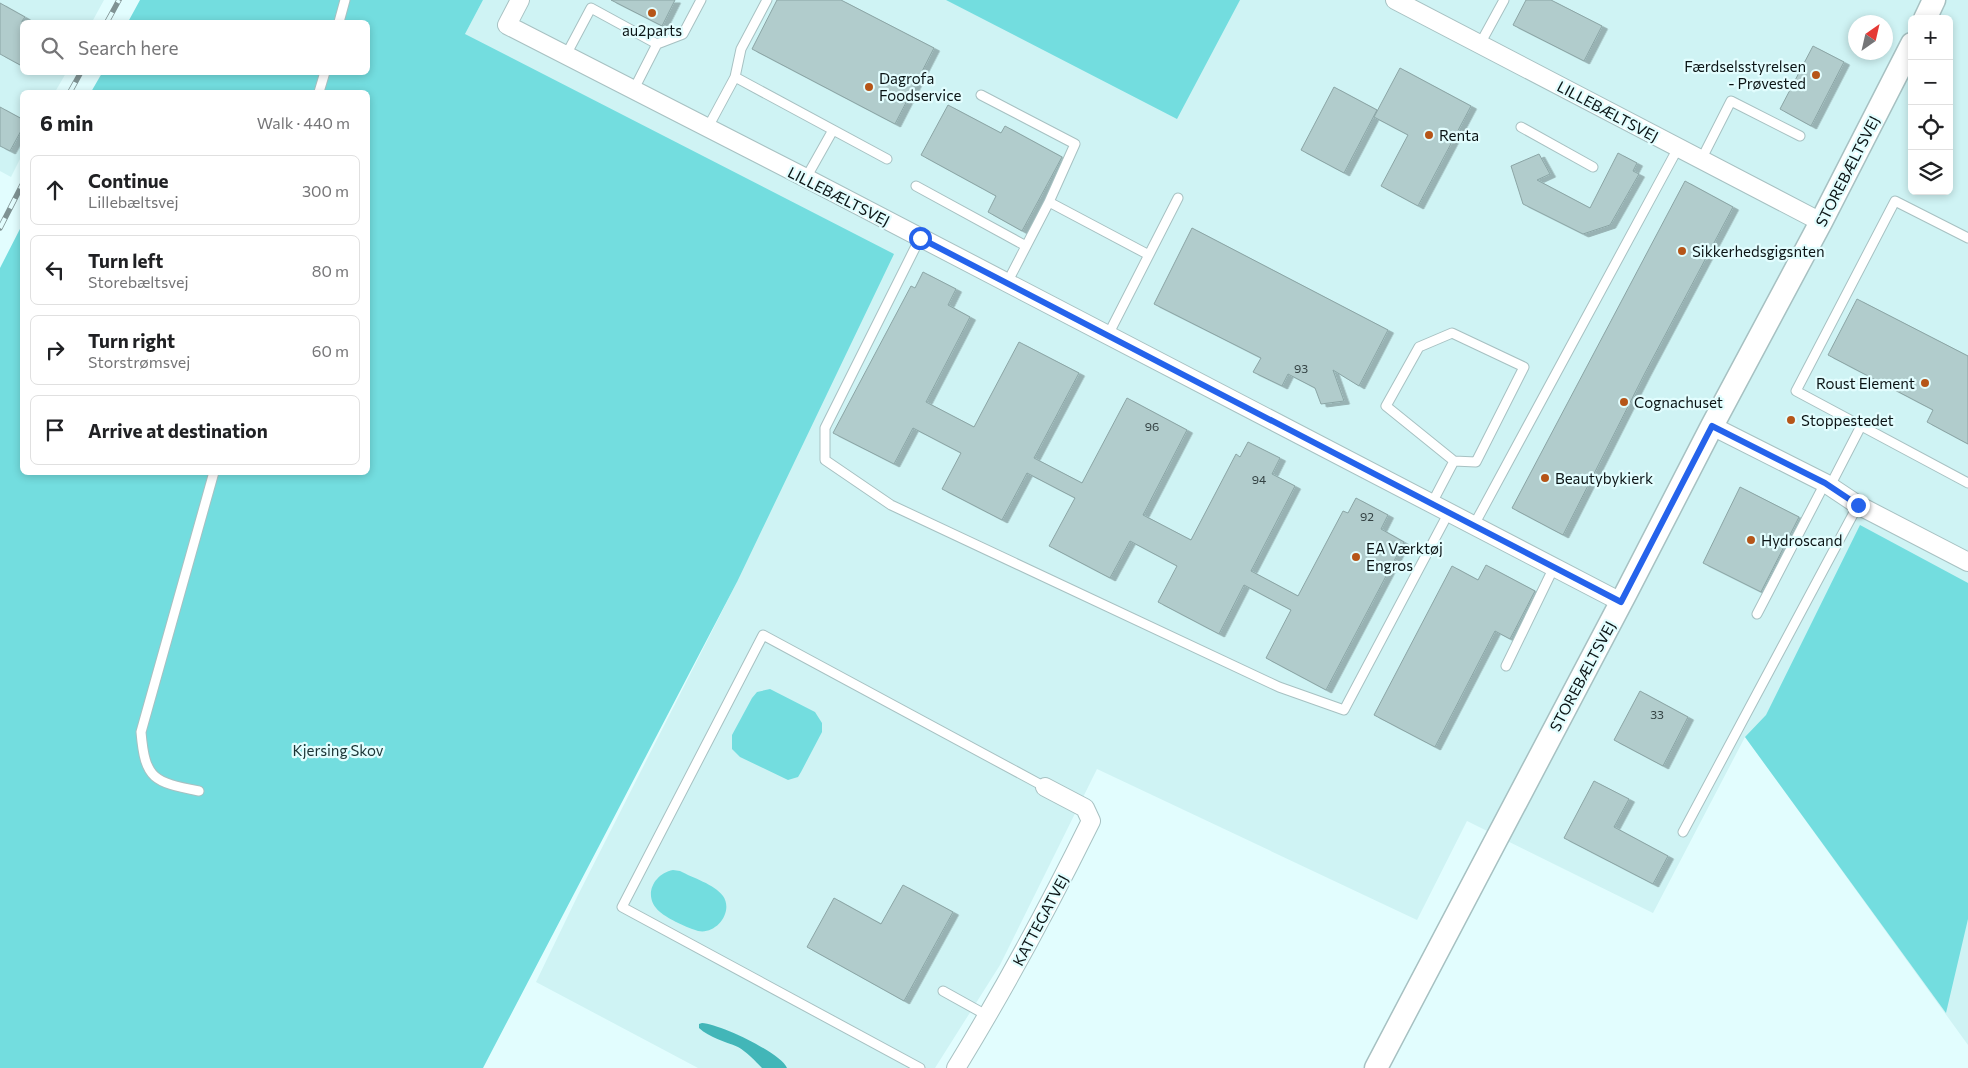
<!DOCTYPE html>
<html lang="en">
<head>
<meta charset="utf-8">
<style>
	:root { --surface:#fff; --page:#f6f6f6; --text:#202124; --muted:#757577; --line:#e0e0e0 }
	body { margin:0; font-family:Commissioner,sans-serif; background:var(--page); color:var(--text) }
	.controls { position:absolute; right:15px; top:15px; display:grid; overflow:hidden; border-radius:8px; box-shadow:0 2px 8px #0003 }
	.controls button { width:45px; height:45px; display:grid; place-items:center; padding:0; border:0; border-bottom:1px solid var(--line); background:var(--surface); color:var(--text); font:25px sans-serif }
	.compass { position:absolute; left:1848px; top:15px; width:45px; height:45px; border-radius:50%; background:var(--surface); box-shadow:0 2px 8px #0003; rotate:34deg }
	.stop { position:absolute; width:15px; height:15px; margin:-11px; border:4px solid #2563eb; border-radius:50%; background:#fff }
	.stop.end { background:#2563eb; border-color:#fff; box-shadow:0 1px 5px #0008 }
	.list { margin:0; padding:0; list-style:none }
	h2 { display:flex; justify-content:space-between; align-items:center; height:65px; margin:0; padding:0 20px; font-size:21px }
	h2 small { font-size:16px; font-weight:400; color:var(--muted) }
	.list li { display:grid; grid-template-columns:32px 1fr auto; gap:15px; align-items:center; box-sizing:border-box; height:70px; margin:0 10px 10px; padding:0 10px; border:1px solid var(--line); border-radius:8px }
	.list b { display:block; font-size:19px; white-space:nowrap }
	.list p { margin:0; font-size:16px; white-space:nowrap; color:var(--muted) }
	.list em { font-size:16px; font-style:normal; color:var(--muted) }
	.icon { flex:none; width:28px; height:28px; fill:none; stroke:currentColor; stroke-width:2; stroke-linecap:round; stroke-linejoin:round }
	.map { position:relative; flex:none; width:1968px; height:1068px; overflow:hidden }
	.search { position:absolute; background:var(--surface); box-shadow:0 2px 8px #0003; left:20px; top:20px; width:350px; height:55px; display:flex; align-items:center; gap:12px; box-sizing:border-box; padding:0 18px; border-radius:8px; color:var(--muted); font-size:19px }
	.panel { position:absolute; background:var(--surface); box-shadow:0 2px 8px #0003; left:20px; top:90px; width:350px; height:385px; border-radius:8px }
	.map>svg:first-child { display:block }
	.built { fill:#cff3f4; fill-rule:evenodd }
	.green { fill:#73dddf }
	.water { fill:#42b6b8 }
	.building { fill:#b1cccc; stroke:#8ba5a5; filter:url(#shadow) }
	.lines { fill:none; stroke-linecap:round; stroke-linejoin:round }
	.service-casing { stroke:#a7c1c2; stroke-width:11 }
	.minor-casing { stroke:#a7c1c2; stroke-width:20 }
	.tertiary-casing { stroke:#a7c1c2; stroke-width:25 }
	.service { stroke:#fff; stroke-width:9 }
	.minor { stroke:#fff; stroke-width:18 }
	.tertiary { stroke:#fff; stroke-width:22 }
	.rail-casing { stroke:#7f9293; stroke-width:5.5 }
	.rail { stroke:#e2fdfe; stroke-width:4; stroke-dasharray:11; stroke-linecap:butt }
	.route { stroke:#2563eb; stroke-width:6 }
	.poi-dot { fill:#b65518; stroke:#e2fdfe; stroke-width:2 }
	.labels { text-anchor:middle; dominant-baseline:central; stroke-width:4.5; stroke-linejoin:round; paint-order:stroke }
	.number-label { font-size:12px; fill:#344243 }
	.poi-label { font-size:15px; fill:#0b1415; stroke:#e2fdfe; text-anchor:start }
	.street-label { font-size:15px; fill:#0b1415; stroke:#e2fdfe }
	.park-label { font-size:15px; fill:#1a3334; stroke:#e2fdfe }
</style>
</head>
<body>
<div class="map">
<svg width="1968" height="1068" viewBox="0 0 1968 1068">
	<defs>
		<filter id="shadow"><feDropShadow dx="5.5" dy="3" stdDeviation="0" flood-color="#0004"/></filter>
	</defs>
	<rect width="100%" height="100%" fill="#e2fdfe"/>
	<path class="built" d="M0 0H104L92 22H22V72L66 73 55 92H22V155L11 177 0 171Z
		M483 0H1968V1045L1745 737 1653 913 1467 821 1417 920 1097 769 1000 965 935 1068H698L536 982 578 895 737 582 465 34ZM1912 19H1949V191H1912ZM1856 22H1886V52H1856Z"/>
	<path class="green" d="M140 0H483L465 34 894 254 737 582 483 1068H0V268L22 225V472H368V92H91L102 73 368 72V22H128Z
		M946 0H1240L1177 119Z
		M1860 525 1968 583V919L1946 1013 1745 737 1766 715Z
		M770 689 815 712 822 723V732L801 772 798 777 788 780 740 757 732 749V735L752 698 757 692Z
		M673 870 680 871C693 878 714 884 723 896 734 912 716 935 698 931 688 928 668 919 660 912 642 897 653 874 673 870Z"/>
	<path class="water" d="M702 1023C720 1024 781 1053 787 1068H762C755 1061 747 1052 738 1047 724 1041 710 1038 699 1028V1024Z"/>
	<path class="building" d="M611 0H675L662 26Z
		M777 0H841L934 48 895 124 752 49Z
		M1526 0H1551L1602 26 1584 61 1513 25Z
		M0 3 25 17 22 21V66L0 54Z
		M1813 46 1844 62 1811 126 1780 109Z
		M1400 68 1471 106 1418 206 1381 186 1408 135 1374 117Z
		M1334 87 1377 110 1344 173 1301 150Z
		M948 105 1001 133 1005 126 1062 157 1022 231 988 212 996 196 921 155Z
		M0 107 22 119V129L10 151 0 146Z
		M1618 153 1637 163 1633 171 1639 174 1610 225 1583 234 1523 204 1511 166 1539 154 1550 174 1537 180 1590 208Z
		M1685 181 1733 207 1645 373 1563 535 1512 508Z
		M1192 228 1388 330 1359 386 1333 370 1344 401 1321 404 1315 388 1288 374 1282 386 1253 372 1261 358 1154 304Z
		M923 272 956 289 948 305 970 317 926 402 974 427 1019 342 1079 373 1034 458 1082 483 1127 398 1187 430 1143 515 1191 540 1236 454 1240 457 1248 442 1280 458 1272 474 1295 486 1251 571 1298 596 1343 511 1348 513 1356 498 1388 515 1381 529 1404 542 1326 690 1266 658 1291 610 1244 585 1219 634 1158 602 1177 566 1130 541 1110 578 1049 546 1075 498 1027 473 1002 520 942 489 961 453 913 428 894 464 833 433 911 286 915 288Z
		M1857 299 1968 356V444L1927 422 1933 410 1828 355Z
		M1740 487 1799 517 1761 592 1703 563Z
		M1486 565 1535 591 1510 639 1495 631 1435 747 1374 715 1452 566 1478 580Z
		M1640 691 1688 717 1663 766 1614 740Z
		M1594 781 1629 799 1614 827 1668 856 1653 884 1564 838Z
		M903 885 953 912 904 1001 807 947 834 898 881 924Z"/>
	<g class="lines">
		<g class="service-casing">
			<path id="service" d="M339 22 345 0
				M1480 44 1504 0
				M566 55 591 8 657 44 683 34 701 0
				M735 77 887 159
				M633 91 657 44
				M319 92 325 72
				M981 95 1075 144 1049 202 1007 283
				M1521 127 1593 167
				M707 129 735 77 741 49 767 0
				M1701 160 1731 101 1800 136
				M806 178 833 130
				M916 186 1026 246
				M1049 202 1149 255
				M920 238 825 428V460L891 505 1279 687 1344 710 1449 512
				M1968 238 1895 201 1796 391 1968 483
				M1452 333 1524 367 1476 462 1454 461 1386 406 1419 347Z
				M1108 335 1178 198
				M1830 486 1861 426
				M1432 503 1454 461
				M1474 525 1678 148
				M1757 614 1825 483
				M1506 666 1554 567
				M199 791C154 782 145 780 141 732L214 472
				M1683 832 1858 505
				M943 991 988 1016
				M920 1068 622 907 763 635 1045 787"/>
		</g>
		<g class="minor-casing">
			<path id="minor" d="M520 0 507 25 806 178 1621 602
				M1395 0 1821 222
				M1712 426 1825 483 1858 505 1968 562
				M956 1068C1005 988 1049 906 1091 821L1085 808 1045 787"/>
		</g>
		<g class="tertiary-casing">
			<path id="tertiary" d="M1925 19 1934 0
				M1376 1068 1626 593 1712 426 1821 222 1912 44"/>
		</g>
		<use href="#service" class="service"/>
		<use href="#minor" class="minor"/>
		<use href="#tertiary" class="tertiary"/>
		<g class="rail-casing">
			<path id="rail" d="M107 22 119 0
				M70 92 81 72
				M0 228 22 185"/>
		</g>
		<use href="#rail" class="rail"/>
	</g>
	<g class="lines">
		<path class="route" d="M920 238 1621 602 1712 426 1825 483 1858 505"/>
	</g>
	<g class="poi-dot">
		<circle cx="652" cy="13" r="5"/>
		<circle cx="1816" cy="75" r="5"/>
		<circle cx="869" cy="87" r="5"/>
		<circle cx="1429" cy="135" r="5"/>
		<circle cx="1682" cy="251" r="5"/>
		<circle cx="1925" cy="383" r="5"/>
		<circle cx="1624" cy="402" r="5"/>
		<circle cx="1791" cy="420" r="5"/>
		<circle cx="1545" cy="478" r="5"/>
		<circle cx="1751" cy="540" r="5"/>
		<circle cx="1356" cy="557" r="5"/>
	</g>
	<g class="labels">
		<g class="number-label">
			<text x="1301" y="368">93</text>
			<text x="1152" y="426">96</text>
			<text x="1259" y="479">94</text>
			<text x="1367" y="516">92</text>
			<text x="1657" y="714">33</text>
		</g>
		<g class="poi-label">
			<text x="652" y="30" text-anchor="middle">au2parts</text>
			<text x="1806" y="66" text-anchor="end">Færdselsstyrelsen<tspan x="1806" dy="17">- Prøvested</tspan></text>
			<text x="879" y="78">Dagrofa<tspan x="879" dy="17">Foodservice</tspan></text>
			<text x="1439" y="135">Renta</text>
			<text x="1692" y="251">Sikkerhedsgigsnten</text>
			<text x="1915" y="383" text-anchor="end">Roust Element</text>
			<text x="1634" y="402">Cognachuset</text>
			<text x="1801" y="420">Stoppestedet</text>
			<text x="1555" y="478">Beautybykierk</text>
			<text x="1761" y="540">Hydroscand</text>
			<text x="1366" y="548">EA Værktøj<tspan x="1366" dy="17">Engros</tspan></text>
		</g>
		<g class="street-label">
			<text transform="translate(1608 111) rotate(28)">LILLEBÆLTSVEJ</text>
			<text transform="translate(1847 171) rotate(-63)">STOREBÆLTSVEJ</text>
			<text transform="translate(839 196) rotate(27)">LILLEBÆLTSVEJ</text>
			<text transform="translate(1582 676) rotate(-62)">STOREBÆLTSVEJ</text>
			<text transform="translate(1040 920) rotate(-62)">KATTEGATVEJ</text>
		</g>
		<g class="park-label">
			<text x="338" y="750">Kjersing Skov</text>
		</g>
	</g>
</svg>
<div class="controls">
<button>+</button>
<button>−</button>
<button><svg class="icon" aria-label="locate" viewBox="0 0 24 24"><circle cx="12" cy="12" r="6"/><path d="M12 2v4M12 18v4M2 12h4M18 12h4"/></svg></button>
<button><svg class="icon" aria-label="layers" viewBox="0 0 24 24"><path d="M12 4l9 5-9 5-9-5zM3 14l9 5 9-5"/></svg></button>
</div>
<svg class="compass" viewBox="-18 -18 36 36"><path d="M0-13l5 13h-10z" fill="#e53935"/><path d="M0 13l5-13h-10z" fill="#757577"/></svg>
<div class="stop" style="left:920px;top:238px"></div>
<div class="stop end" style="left:1858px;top:505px"></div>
<div class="search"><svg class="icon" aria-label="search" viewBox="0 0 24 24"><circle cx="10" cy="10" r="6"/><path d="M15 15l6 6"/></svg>Search here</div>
<section class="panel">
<h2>6 min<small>Walk · 440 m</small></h2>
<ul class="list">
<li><svg class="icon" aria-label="ahead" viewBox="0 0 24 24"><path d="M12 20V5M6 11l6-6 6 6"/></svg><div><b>Continue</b><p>Lillebæltsvej</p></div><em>300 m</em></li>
<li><svg class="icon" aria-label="left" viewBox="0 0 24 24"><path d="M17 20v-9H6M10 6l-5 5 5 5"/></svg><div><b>Turn left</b><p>Storebæltsvej</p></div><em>80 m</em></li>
<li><svg class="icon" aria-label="right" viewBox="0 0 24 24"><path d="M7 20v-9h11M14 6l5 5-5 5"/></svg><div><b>Turn right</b><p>Storstrømsvej</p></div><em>60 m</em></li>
<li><svg class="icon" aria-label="arrive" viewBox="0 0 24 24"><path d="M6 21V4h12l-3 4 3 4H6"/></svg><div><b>Arrive at destination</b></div></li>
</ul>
</section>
</div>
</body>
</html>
